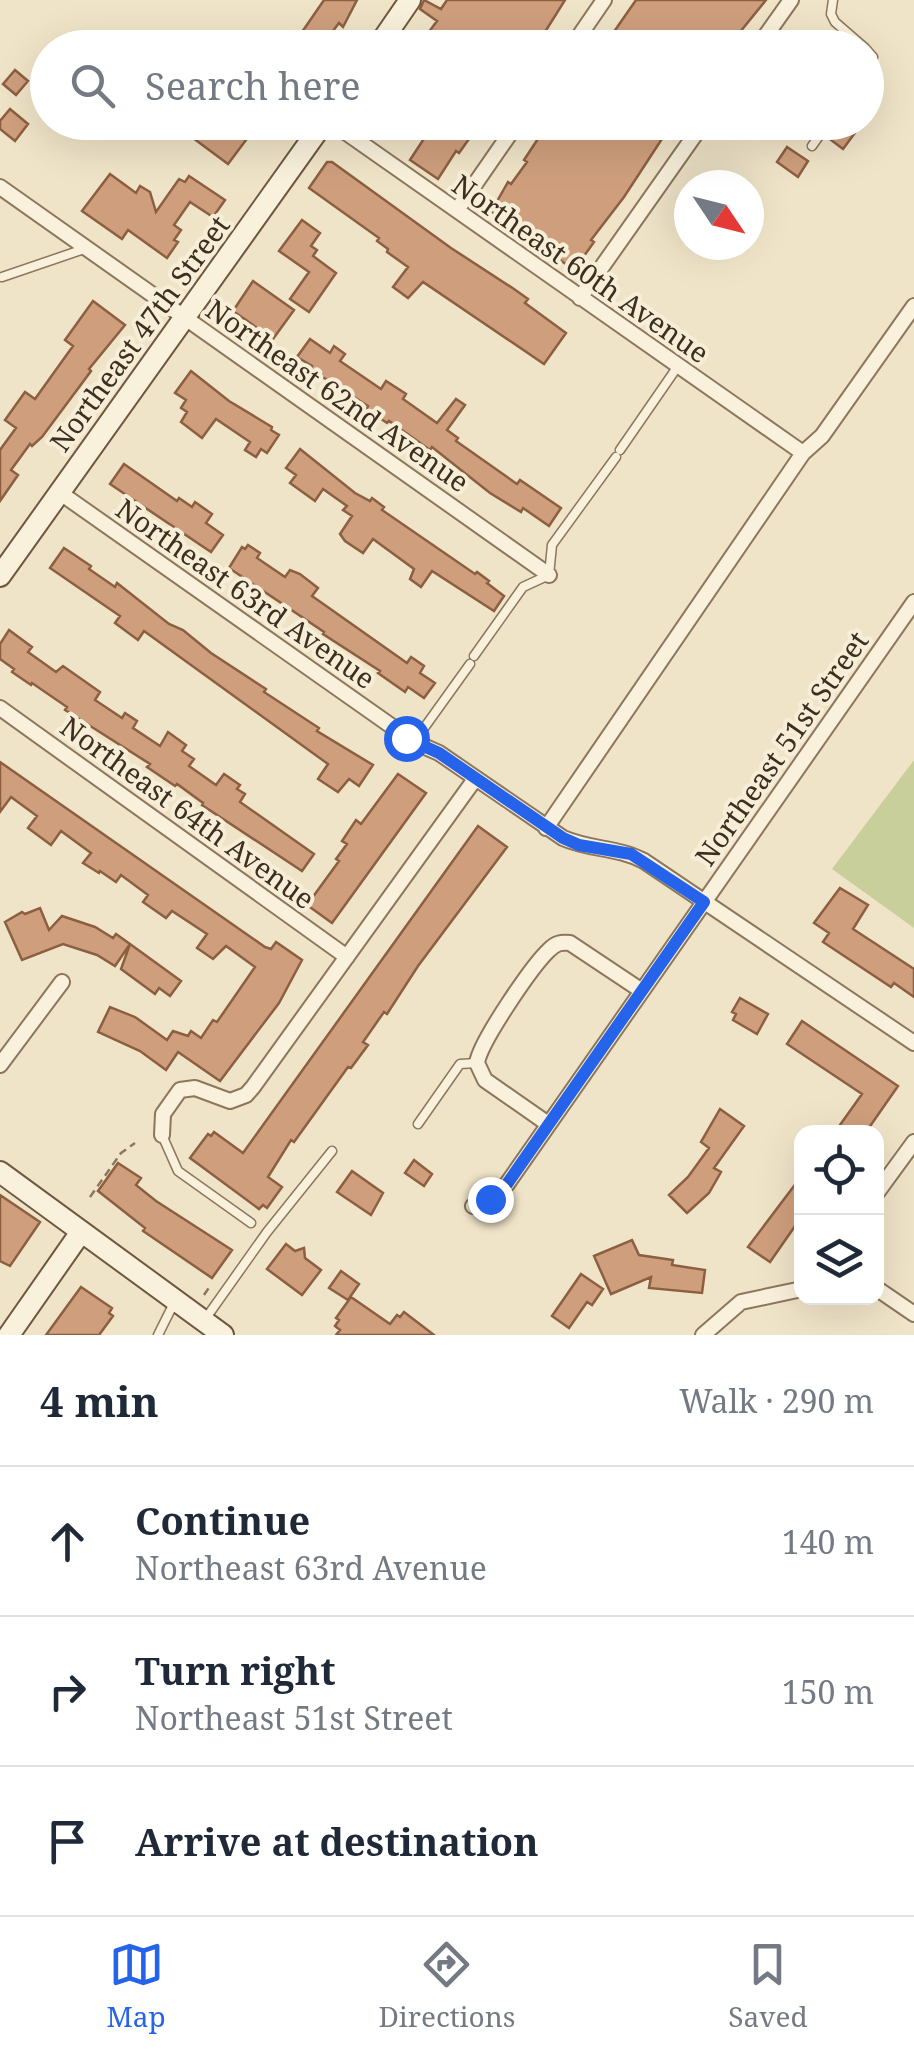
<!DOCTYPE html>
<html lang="en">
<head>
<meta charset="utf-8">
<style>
	:root { --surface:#fff; --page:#f2f2f3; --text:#1f2937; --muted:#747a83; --line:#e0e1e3; --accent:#2563eb }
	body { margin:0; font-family:"Noto Serif",serif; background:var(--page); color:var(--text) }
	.controls { position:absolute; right:30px; bottom:30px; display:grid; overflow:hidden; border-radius:20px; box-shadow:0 10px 40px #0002 }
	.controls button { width:90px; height:90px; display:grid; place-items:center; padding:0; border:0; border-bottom:2px solid var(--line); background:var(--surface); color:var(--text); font:50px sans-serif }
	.compass { position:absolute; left:674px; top:170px; width:90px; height:90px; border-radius:50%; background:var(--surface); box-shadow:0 10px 40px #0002; rotate:125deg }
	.stop { position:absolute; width:30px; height:30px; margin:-22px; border:8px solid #2563eb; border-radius:50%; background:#fff }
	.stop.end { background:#2563eb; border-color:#fff; box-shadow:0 2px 10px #0008 }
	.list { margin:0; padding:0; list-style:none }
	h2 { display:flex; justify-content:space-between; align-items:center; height:130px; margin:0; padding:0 40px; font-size:42px }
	h2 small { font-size:32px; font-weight:400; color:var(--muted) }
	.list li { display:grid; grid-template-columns:65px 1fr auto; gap:30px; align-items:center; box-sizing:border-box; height:150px; padding:0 40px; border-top:2px solid var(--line) }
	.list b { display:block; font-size:38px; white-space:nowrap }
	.list p { margin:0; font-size:32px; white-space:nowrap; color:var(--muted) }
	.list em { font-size:32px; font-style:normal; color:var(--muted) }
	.icon { flex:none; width:55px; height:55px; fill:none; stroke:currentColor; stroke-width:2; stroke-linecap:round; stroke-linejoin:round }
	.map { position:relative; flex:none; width:914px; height:1335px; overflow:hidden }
	.search { position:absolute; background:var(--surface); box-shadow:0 10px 40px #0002; left:30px; right:30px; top:30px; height:110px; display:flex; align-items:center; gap:25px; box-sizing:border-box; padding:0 35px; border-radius:55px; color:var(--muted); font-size:38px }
	.sheet { height:580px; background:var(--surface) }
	nav { display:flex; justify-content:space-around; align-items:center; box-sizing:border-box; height:140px; border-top:2px solid var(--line); background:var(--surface); font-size:28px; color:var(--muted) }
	nav a { display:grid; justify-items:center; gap:5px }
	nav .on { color:var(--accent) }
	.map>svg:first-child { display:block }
	.green { fill:#c9cf9b }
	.building { fill:#cf9f7d; stroke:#8d5f41; stroke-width:2.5 }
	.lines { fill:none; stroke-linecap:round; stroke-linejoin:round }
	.lane-casing { stroke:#8d765c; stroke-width:11 }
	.street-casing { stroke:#8d765c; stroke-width:18 }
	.secondary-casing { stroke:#6f573f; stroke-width:24 }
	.path { stroke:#8d765c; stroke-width:2.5; stroke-dasharray:8 5; stroke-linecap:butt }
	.lane { stroke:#faf1dc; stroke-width:8 }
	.street { stroke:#faf1dc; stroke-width:14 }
	.secondary { stroke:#faf1dc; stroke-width:20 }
	.route { stroke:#2563eb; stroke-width:12 }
	.labels { text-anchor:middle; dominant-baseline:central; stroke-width:8; stroke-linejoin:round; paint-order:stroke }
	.street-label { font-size:28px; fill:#3d2e20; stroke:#f7eed8 }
</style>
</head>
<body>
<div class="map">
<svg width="914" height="1335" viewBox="0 0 914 1335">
	<rect width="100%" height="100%" fill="#f0e4c8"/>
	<path class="green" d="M914 760V928L832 869Z"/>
	<path class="building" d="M324 0H357L343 27 339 23 320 48H291Z
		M424 0 441 9 447 0H565L535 48H417L437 21 420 9Z
		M636 0H766L727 48H608L615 38 611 36Z
		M15 70 28 81 16 95 3 84Z
		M10 109 28 124 15 141 0 129V121Z
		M205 122H232L249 136 228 164 193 138Z
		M417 122H481L459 153 456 151 438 179 410 160 429 131Z
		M549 122H673L624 197 591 240 594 242 579 263 575 260 570 267 491 212 508 182 511 184 527 162 524 160Z
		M842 122H863L843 149 831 140Z
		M787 147 808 161 798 177 777 162Z
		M327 162H332L451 248 514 289 528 299 525 303 566 333 544 364 423 282 408 298 393 287 408 267 387 252 388 249 377 241 379 238 309 188Z
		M110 174 136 193 140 186 150 192 156 212 179 179 185 182 189 176 225 200 213 217 190 202 174 225 181 230 174 240 178 242 167 258 128 230 122 239 82 211Z
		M302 220 320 233 311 246 317 250 313 256 336 273 309 312 290 299 309 272 279 251Z
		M253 281 294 310 273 339 233 311Z
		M93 301 125 325 89 369 91 371 42 437 32 446 30 444 11 470 18 475 0 501V450L16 428 5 420 25 392 35 399 73 346 65 340Z
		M310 339 330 353 334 346 345 354 340 361 381 389 386 381 406 394 403 399 437 423 456 399 465 405 447 430 458 438 456 441 517 484 520 480 561 508 549 526 523 508 521 512 490 493 432 447 430 450 389 421 387 423 366 409 368 406 310 369 312 366 297 357Z
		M191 371 229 401 272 427 271 430 279 435 267 453 261 449 256 457 245 450 250 442 216 419 202 438 181 422 187 412 181 408 186 400 175 393Z
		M300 449 355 493 370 501 372 498 384 507 382 510 475 574 477 572 489 581 487 583 504 596 494 611 432 571 421 587 410 579 414 569 373 539 363 553 345 541 340 534 352 516 343 510 347 506 323 489 315 501 290 483 296 475 286 468Z
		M124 464 177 501 179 498 192 507 195 502 212 514 206 523 223 535 211 552 110 484Z
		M248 545 260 553 257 558 285 577 290 570 300 574 318 588 312 596 407 663 411 657 424 666 420 673 435 683 424 698 408 687 405 692 378 673 380 671 323 634 324 632 229 568 242 547 245 549Z
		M64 548 91 566 89 569 115 587 117 583 169 624 183 630 211 653 266 689 264 692 319 728 317 731 373 765 359 786 349 779 338 792 318 779 328 764 144 631 138 640 115 623 120 616 50 568Z
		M9 630 32 647 28 652 56 672 63 666 100 692 95 700 122 718 125 713 137 721 133 728 160 746 168 732 186 745 182 751 194 759 189 766 216 785 224 774 240 785 237 789 245 794 240 802 314 854 302 871 202 805 203 803 177 784 175 786 147 767 150 764 65 710 67 707 32 683 31 685 12 672 14 669 0 659V644Z
		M0 762 265 947 271 949 276 942 302 960 279 1003 220 1081 178 1052 166 1070 140 1051 98 1032 110 1007 135 1017 167 1040 173 1031 188 1036 191 1031 201 1038 213 1020 217 1022 255 967 226 946 213 959 197 948 207 934 172 911 166 918 143 902 148 895 121 875 116 882 100 871 99 873 83 863 91 853 61 831 51 845 28 828 37 816 11 797 0 812Z
		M398 774 426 793 332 923 307 905 339 861 336 859 347 844 342 841 356 820 361 824Z
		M478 826 507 847 418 966 387 1014 384 1012 363 1042 368 1045 351 1068 348 1067 294 1142 291 1140 268 1177 282 1187 267 1208 263 1205 259 1209 190 1158 208 1134 211 1136 214 1132 243 1153Z
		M840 888 868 905 853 929 914 969V997L894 983 891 987 823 942 829 933 814 923Z
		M40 908 49 930 62 916 95 927 113 938 116 934 130 944 115 966 97 955 63 944 22 960 5 922 22 912 25 914Z
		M130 944 181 981 170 996 159 988 155 994 121 969Z
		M740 998 768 1014 757 1034 733 1020 736 1014 732 1012Z
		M802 1021 898 1086 866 1132H835L862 1094 787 1044Z
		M720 1109 744 1126 714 1168 721 1172 709 1193 687 1213 669 1195 688 1177 709 1148 701 1142Z
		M414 1160 432 1174 424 1186 405 1173Z
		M118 1163 141 1178 136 1185 156 1201 232 1250 212 1278 143 1231 145 1228 98 1191Z
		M352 1171 383 1193 371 1215 337 1192Z
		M794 1186 802 1192V1216L770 1262 748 1247Z
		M0 1195 40 1222 10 1266 0 1261Z
		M632 1240 639 1255 673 1260 672 1265 705 1270 702 1293 649 1288 651 1277 611 1294 594 1256Z
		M286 1244 295 1251 304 1248 305 1258 321 1270 302 1295 267 1269Z
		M341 1271 359 1284 348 1300 329 1288Z
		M581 1274 603 1289 592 1305 587 1302 569 1328 552 1316Z
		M81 1287 112 1308 109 1313 113 1316 99 1335H46Z
		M351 1297 390 1324 397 1315 400 1317 404 1312 434 1335H336L340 1330 335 1326 339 1320 336 1318Z"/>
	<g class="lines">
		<g class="lane-casing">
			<path id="lane" d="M833 0 831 14 835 22 865 48
				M866 49 873 57 866 71
				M812 146 829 122
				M2 277 87 248
				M620 450 678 366
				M474 656 523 587 549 575 552 545 616 457
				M414 742 470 664
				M418 1124 460 1064 477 1063
				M162 1135 178 1171 251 1223
				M206 1318 267 1232 332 1151
				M158 1335 175 1301"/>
		</g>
		<g class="street-casing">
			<path id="street" d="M571 48 604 0
				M757 48 791 0
				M331 122 803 453
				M0 187 549 575
				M457 210 518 122
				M580 298 704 122
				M59 492 414 742 439 753 563 838C590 850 618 847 644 861L914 1043
				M0 708 347 957
				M546 828 803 453 822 436 914 306
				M0 1065 62 982
				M548 1124 485 1080 477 1063C480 1042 532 966 549 950 556 943 561 942 570 943L642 991
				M162 1135 163 1114 180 1090 195 1088 230 1101 246 1095 253 1087 475 779
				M876 1194 914 1142
				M473 1206 490 1199 507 1184 914 602
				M876 1288 914 1314
				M703 1335 741 1302 802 1289"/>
		</g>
		<g class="secondary-casing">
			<path id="secondary" d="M377 48 410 0
				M0 576 324 122
				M0 1172 223 1335
				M9 1335 81 1232"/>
		</g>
		<path class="path" d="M90 1197 121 1153 135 1143
			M204 1295 210 1286"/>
		<use href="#lane" class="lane"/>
		<use href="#street" class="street"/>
		<use href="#secondary" class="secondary"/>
	</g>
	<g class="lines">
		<path class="route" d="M406 738 439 753 563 838 579 845 631 854 704 902 507 1184 490 1199"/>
	</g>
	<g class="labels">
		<g class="street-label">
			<text transform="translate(581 268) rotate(35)">Northeast 60th Avenue</text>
			<text transform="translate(139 333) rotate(-54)">Northeast 47th Street</text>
			<text transform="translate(338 395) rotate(35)">Northeast 62nd Avenue</text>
			<text transform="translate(246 593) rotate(35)">Northeast 63rd Avenue</text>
			<text transform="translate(781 748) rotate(-55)">Northeast 51st Street</text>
			<text transform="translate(188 812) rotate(36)">Northeast 64th Avenue</text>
		</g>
	</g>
</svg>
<div class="controls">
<button><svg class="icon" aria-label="locate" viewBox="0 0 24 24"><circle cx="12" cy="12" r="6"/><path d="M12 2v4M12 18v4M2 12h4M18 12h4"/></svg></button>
<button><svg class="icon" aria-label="layers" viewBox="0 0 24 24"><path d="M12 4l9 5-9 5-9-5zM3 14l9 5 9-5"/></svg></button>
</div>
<svg class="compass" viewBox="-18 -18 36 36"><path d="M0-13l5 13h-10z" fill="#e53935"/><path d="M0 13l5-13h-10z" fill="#747a83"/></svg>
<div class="stop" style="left:406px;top:738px"></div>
<div class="stop end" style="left:490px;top:1199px"></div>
<div class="search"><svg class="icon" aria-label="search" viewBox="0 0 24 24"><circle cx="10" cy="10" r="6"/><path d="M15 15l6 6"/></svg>Search here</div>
</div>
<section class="sheet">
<h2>4 min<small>Walk · 290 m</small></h2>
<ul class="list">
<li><svg class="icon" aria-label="ahead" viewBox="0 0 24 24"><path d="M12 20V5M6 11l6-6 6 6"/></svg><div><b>Continue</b><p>Northeast 63rd Avenue</p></div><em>140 m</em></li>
<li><svg class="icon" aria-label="right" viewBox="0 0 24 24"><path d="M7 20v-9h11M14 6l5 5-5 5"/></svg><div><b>Turn right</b><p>Northeast 51st Street</p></div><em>150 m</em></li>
<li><svg class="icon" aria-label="arrive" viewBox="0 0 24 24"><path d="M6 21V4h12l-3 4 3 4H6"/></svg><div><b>Arrive at destination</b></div></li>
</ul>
</section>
<nav>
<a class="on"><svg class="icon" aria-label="map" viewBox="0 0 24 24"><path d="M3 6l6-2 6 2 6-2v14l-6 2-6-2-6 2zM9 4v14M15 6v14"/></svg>Map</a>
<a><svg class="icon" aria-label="directions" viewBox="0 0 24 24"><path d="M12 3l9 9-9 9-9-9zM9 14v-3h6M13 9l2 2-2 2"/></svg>Directions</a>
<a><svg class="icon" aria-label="saved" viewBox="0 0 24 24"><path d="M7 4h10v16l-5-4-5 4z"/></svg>Saved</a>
</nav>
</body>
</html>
